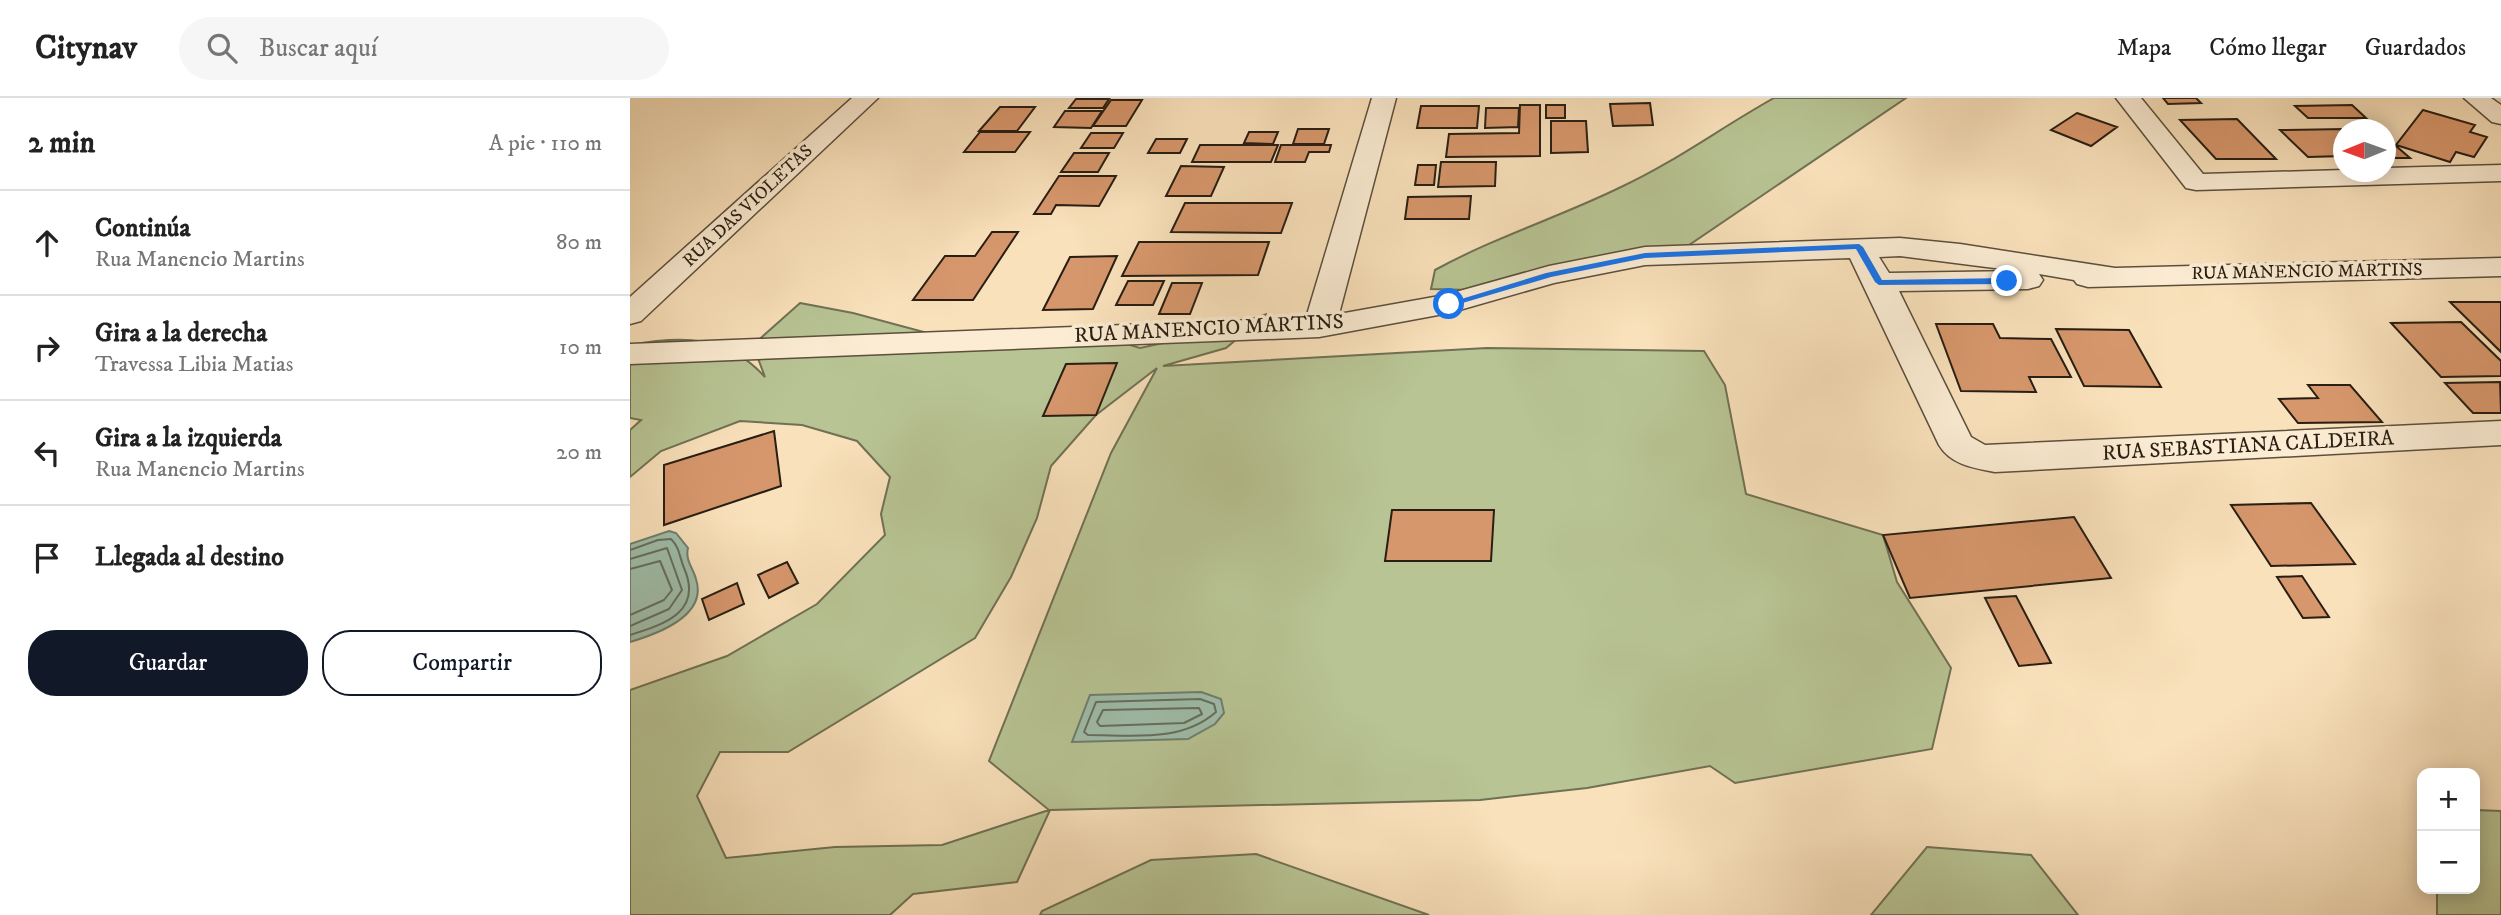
<!DOCTYPE html>
<html lang="es">
<head>
<meta charset="utf-8">
<style>
	:root { --surface:#fff; --page:#f6f6f6; --text:#222; --muted:#767676; --line:#e0e0e0; --accent:#111827 }
	body { margin:0; font-family:"IM FELL DW Pica",serif; background:var(--page); color:var(--text) }
	.controls { position:absolute; right:21px; bottom:21px; display:grid; overflow:hidden; border-radius:14px; box-shadow:0 4px 18px #0003 }
	.controls button { width:63px; height:63px; display:grid; place-items:center; padding:0; border:0; border-bottom:2px solid var(--line); background:var(--surface); color:var(--text); font:35px sans-serif }
	.compass { position:absolute; left:1703px; top:21px; width:63px; height:63px; border-radius:50%; background:var(--surface); box-shadow:0 4px 18px #0003; rotate:269deg }
	.stop { position:absolute; width:21px; height:21px; margin:-16px; border:5px solid #1a73e8; border-radius:50%; background:#fff }
	.stop.end { background:#1a73e8; border-color:#fff; box-shadow:0 2px 7px #0008 }
	.list { margin:0; padding:0; list-style:none }
	h2 { display:flex; justify-content:space-between; align-items:center; height:91px; margin:0; padding:0 28px; font-size:30px }
	h2 small { font-size:23px; font-weight:400; color:var(--muted) }
	.list li { display:grid; grid-template-columns:46px 1fr auto; gap:21px; align-items:center; box-sizing:border-box; height:105px; padding:0 28px; border-top:2px solid var(--line) }
	.list b { display:block; font-size:26px; white-space:nowrap }
	.list p { margin:0; font-size:23px; white-space:nowrap; color:var(--muted) }
	.list em { font-size:23px; font-style:normal; color:var(--muted) }
	.actions { display:flex; gap:14px; padding:21px 28px }
	.actions a { flex:1; padding:16px 0; border:2px solid var(--accent); border-radius:28px; text-align:center; font-size:24px; color:var(--accent) }
	.actions .main { background:var(--accent); color:#fff }
	.icon { flex:none; width:38px; height:38px; fill:none; stroke:currentColor; stroke-width:2; stroke-linecap:round; stroke-linejoin:round }
	.map { position:relative; flex:none; width:1871px; height:817px; overflow:hidden }
	header { display:flex; align-items:center; gap:42px; box-sizing:border-box; height:98px; padding:0 35px; background:var(--surface); border-bottom:2px solid var(--line) }
	header strong { font-size:33px }
	nav { display:flex; gap:38px; margin-inline-start:auto; font-size:24px }
	.search { width:490px; height:63px; background:var(--page); display:flex; align-items:center; gap:18px; box-sizing:border-box; padding:0 24px; border-radius:38px; color:var(--muted); font-size:26px }
	main { display:flex }
	aside { flex:1; background:var(--surface) }
	.map>svg:first-child { display:block }
	.green { fill:#b8c494; stroke:#707154; stroke-width:2; fill-rule:evenodd }
	.water { fill:#9fbeab; stroke:#6f7e6e; stroke-width:2 }
	.lines { fill:none; stroke-linecap:round; stroke-linejoin:round }
	.shore { stroke:#646e5f; stroke-width:2 }
	.building { fill:#d7976c; stroke:#281e13; stroke-width:2 }
	.minor-casing { stroke:#5c4f3d; stroke-width:3 }
	.minor { fill:#fbecd3; fill-rule:evenodd }
	.route { fill:#1a73e8 }
	.labels { text-anchor:middle; dominant-baseline:central; stroke-width:7; stroke-linejoin:round; paint-order:stroke }
	.far-street-label { font-size:18px; fill:#281e13; stroke:#fbecd3 }
	.street-label { font-size:21px; fill:#281e13; stroke:#fbecd3 }
</style>
</head>
<body>
<header>
<strong>Citynav</strong>
<div class="search"><svg class="icon" aria-label="search" viewBox="0 0 24 24"><circle cx="10" cy="10" r="6"/><path d="M15 15l6 6"/></svg>Buscar aquí</div>
<nav><a>Mapa</a><a>Cómo llegar</a><a>Guardados</a></nav>
</header>
<main>
<aside>
<h2>2 min<small>A pie · 110 m</small></h2>
<ul class="list">
<li><svg class="icon" aria-label="ahead" viewBox="0 0 24 24"><path d="M12 20V5M6 11l6-6 6 6"/></svg><div><b>Continúa</b><p>Rua Manencio Martins</p></div><em>80 m</em></li>
<li><svg class="icon" aria-label="right" viewBox="0 0 24 24"><path d="M7 20v-9h11M14 6l5 5-5 5"/></svg><div><b>Gira a la derecha</b><p>Travessa Libia Matias</p></div><em>10 m</em></li>
<li><svg class="icon" aria-label="left" viewBox="0 0 24 24"><path d="M17 20v-9H6M10 6l-5 5 5 5"/></svg><div><b>Gira a la izquierda</b><p>Rua Manencio Martins</p></div><em>20 m</em></li>
<li><svg class="icon" aria-label="arrive" viewBox="0 0 24 24"><path d="M6 21V4h12l-3 4 3 4H6"/></svg><div><b>Llegada al destino</b></div></li>
</ul>
<div class="actions"><a class="main">Guardar</a><a>Compartir</a></div>
</aside>
<div class="map">
<svg width="1871" height="817" viewBox="0 0 1871 817">
	<rect width="100%" height="100%" fill="#f9e1bb"/>
	<filter id="stains"><feTurbulence type="fractalNoise" baseFrequency=".00286" numOctaves="4"/><feColorMatrix values="0 0 0 0 .2 0 0 0 0 .09 0 0 0 0 .02 0 0 0 .5 -.17"/></filter>
	<radialGradient id="worn" r=".72"><stop offset=".6" stop-color="#630" stop-opacity="0"/><stop offset="1" stop-color="#630" stop-opacity=".3"/></radialGradient>
	<path class="green" d="M1144 0H1276L1059 147 1005 154 840 192 801 191 805 172C865 139 930 119 991 89 1045 64 1092 29 1144 0Z
		M170 205 223 215 327 243 460 235 510 250 575 236 637 216 596 250 533 268 857 250 1074 253 1095 287 1116 396 1253 437 1267 484 1321 570 1302 651 1105 685 1080 668 957 690 850 702 420 712 387 784 283 796 260 817H0V592L97 558 187 506 255 437 251 416 260 379 227 343 172 327 110 323 31 353 0 379V332L11 322 0 320V247C52 237 97 237 135 279L123 247ZM527 270 481 355 359 663 419 712 312 747 205 749 96 760 67 698 90 654H158L345 540 381 479 407 420 421 368 466 317Z
		M1845 712 1871 713V817H1807V791H1845Z
		M1297 749 1401 757 1448 817H1241Z
		M626 756 799 817H410L412 813 521 762Z"/>
	<path class="water" d="M39 433 46 435 58 450C55 462 63 470 66 481 78 518 27 536 0 544V446Z
		M571 594 591 601 594 615 585 626 558 641 442 644 460 597Z"/>
	<g class="lines">
		<path class="shore" d="M0 452 28 442 41 441C50 450 49 458 54 470 73 513 36 526 0 537
			M0 461 37 450 52 492 39 511 0 528
			M0 471 30 463 42 492 34 502 0 517
			M570 601 584 606 586 614C551 645 501 637 458 637L454 634 466 604Z
			M569 610 572 616 554 625 470 628 467 624 473 612Z"/>
	</g>
	<path class="building" d="M1533 0H1566L1571 5 1538 6Z
		M446 1H479L473 10H439Z
		M481 2H512L496 28H463Z
		M1020 5 1023 27 983 28 980 6Z
		M890 7H910V58L816 59 819 36 889 35Z
		M916 7H935V20H916Z
		M1722 7 1736 20H1678L1665 8Z
		M791 8H849L847 30H787Z
		M370 9H405L387 33H349Z
		M856 10H889L888 29 855 30Z
		M1793 12 1845 27 1840 34 1857 39 1844 59 1826 54 1820 64 1766 47Z
		M435 13H472L461 30 424 29Z
		M1447 15 1487 29 1461 48 1421 32Z
		M1607 21 1646 61H1586L1550 22Z
		M921 23H956L958 54 921 55Z
		M668 31H699L694 46H663Z
		M1716 31 1714 32V58L1678 59 1650 32Z
		M350 34H400L385 54H334Z
		M619 34H648L643 46 614 45Z
		M461 35H493L484 50H451Z
		M526 41H557L550 55H518Z
		M1756 42H1759L1780 60H1756Z
		M570 47H648L641 64H562Z
		M651 47H701L699 54H679L675 64H645Z
		M444 55H479L468 74H431Z
		M811 64H866L865 88 808 89Z
		M788 67H806L804 87H785Z
		M551 68 594 69 581 98H536Z
		M429 78H486L469 108 426 107 421 116H404Z
		M841 98 839 121H775L778 99Z
		M555 105H662L651 135 541 134Z
		M362 134H388L343 202H283L315 158H345Z
		M509 144H639L628 177 492 178Z
		M487 158 463 211 413 212 440 159Z
		M498 183H534L523 207H486Z
		M542 185H572L560 216H529Z
		M1820 204H1871V254Z
		M1831 224 1871 263V278L1811 279 1761 225Z
		M1306 226H1363L1370 240 1421 241 1441 279H1399L1406 294 1331 293Z
		M1426 231 1499 232 1531 289 1454 288Z
		M487 265 466 317 413 318 436 266Z
		M1870 284 1871 315H1843L1815 285Z
		M1678 287H1720L1752 324 1668 325 1649 301 1688 300Z
		M144 333 151 388 34 427V367Z
		M1681 405 1725 466 1641 468 1601 407Z
		M762 412H864L861 463H755Z
		M1444 419 1481 480 1280 500 1253 437Z
		M157 464 168 485 139 500 128 477Z
		M1672 478 1699 519 1673 520 1647 479Z
		M107 485 114 506 79 522 72 501Z
		M1386 498 1421 565 1389 568 1355 500Z"/>
	<g class="lines">
		<g class="minor-casing">
			<path id="minor" d="M222 0H248L11 223 0 226V199Z
				M742 0H766L709 216 815 197 919 168 1015 149 1270 140 1330 146 1485 170 1871 160V178L1458 189 1447 186 1444 182 1409 176 1413 182 1409 188 1398 191 1269 193 1341 339 1355 347 1871 323V347L1365 374C1344 370 1321 367 1309 347L1220 160 1015 167 924 185 819 215 689 239 0 266V246L676 220ZM1270 158 1388 173 1259 175 1249 159Z
				M1486 0H1511L1573 76 1714 72 1756 74V70L1871 67V83L1566 92 1556 90Z
				M1834 0H1861L1871 7V26L1862 24Z"/>
		</g>
		<use href="#minor" class="minor"/>
	</g>
	<path class="route" d="M1229 146 1233 149 1252 182 1377 180 1381 183 1377 186 1249 187 1245 184 1226 151 1015 160 921 179 819 209 815 206 916 175 1015 155Z"/>
	<g class="labels">
		<g class="far-street-label">
			<text transform="translate(118 108) rotate(-43)">RUA DAS VIOLETAS</text>
			<text transform="translate(1677 174) rotate(-1)">RUA MANENCIO MARTINS</text>
		</g>
		<g class="street-label">
			<text transform="translate(579 231) rotate(-3)">RUA MANENCIO MARTINS</text>
			<text transform="translate(1618 348) rotate(-3)">RUA SEBASTIANA CALDEIRA</text>
		</g>
	</g>
	<rect width="100%" height="100%" filter="url(#stains)"/>
	<rect width="100%" height="100%" fill="url(#worn)"/>
</svg>
<div class="controls">
<button>+</button>
<button>−</button>
</div>
<svg class="compass" viewBox="-18 -18 36 36"><path d="M0-13l5 13h-10z" fill="#e53935"/><path d="M0 13l5-13h-10z" fill="#767676"/></svg>
<div class="stop" style="left:819px;top:206px"></div>
<div class="stop end" style="left:1377px;top:183px"></div>
</div>
</main>
</body>
</html>
